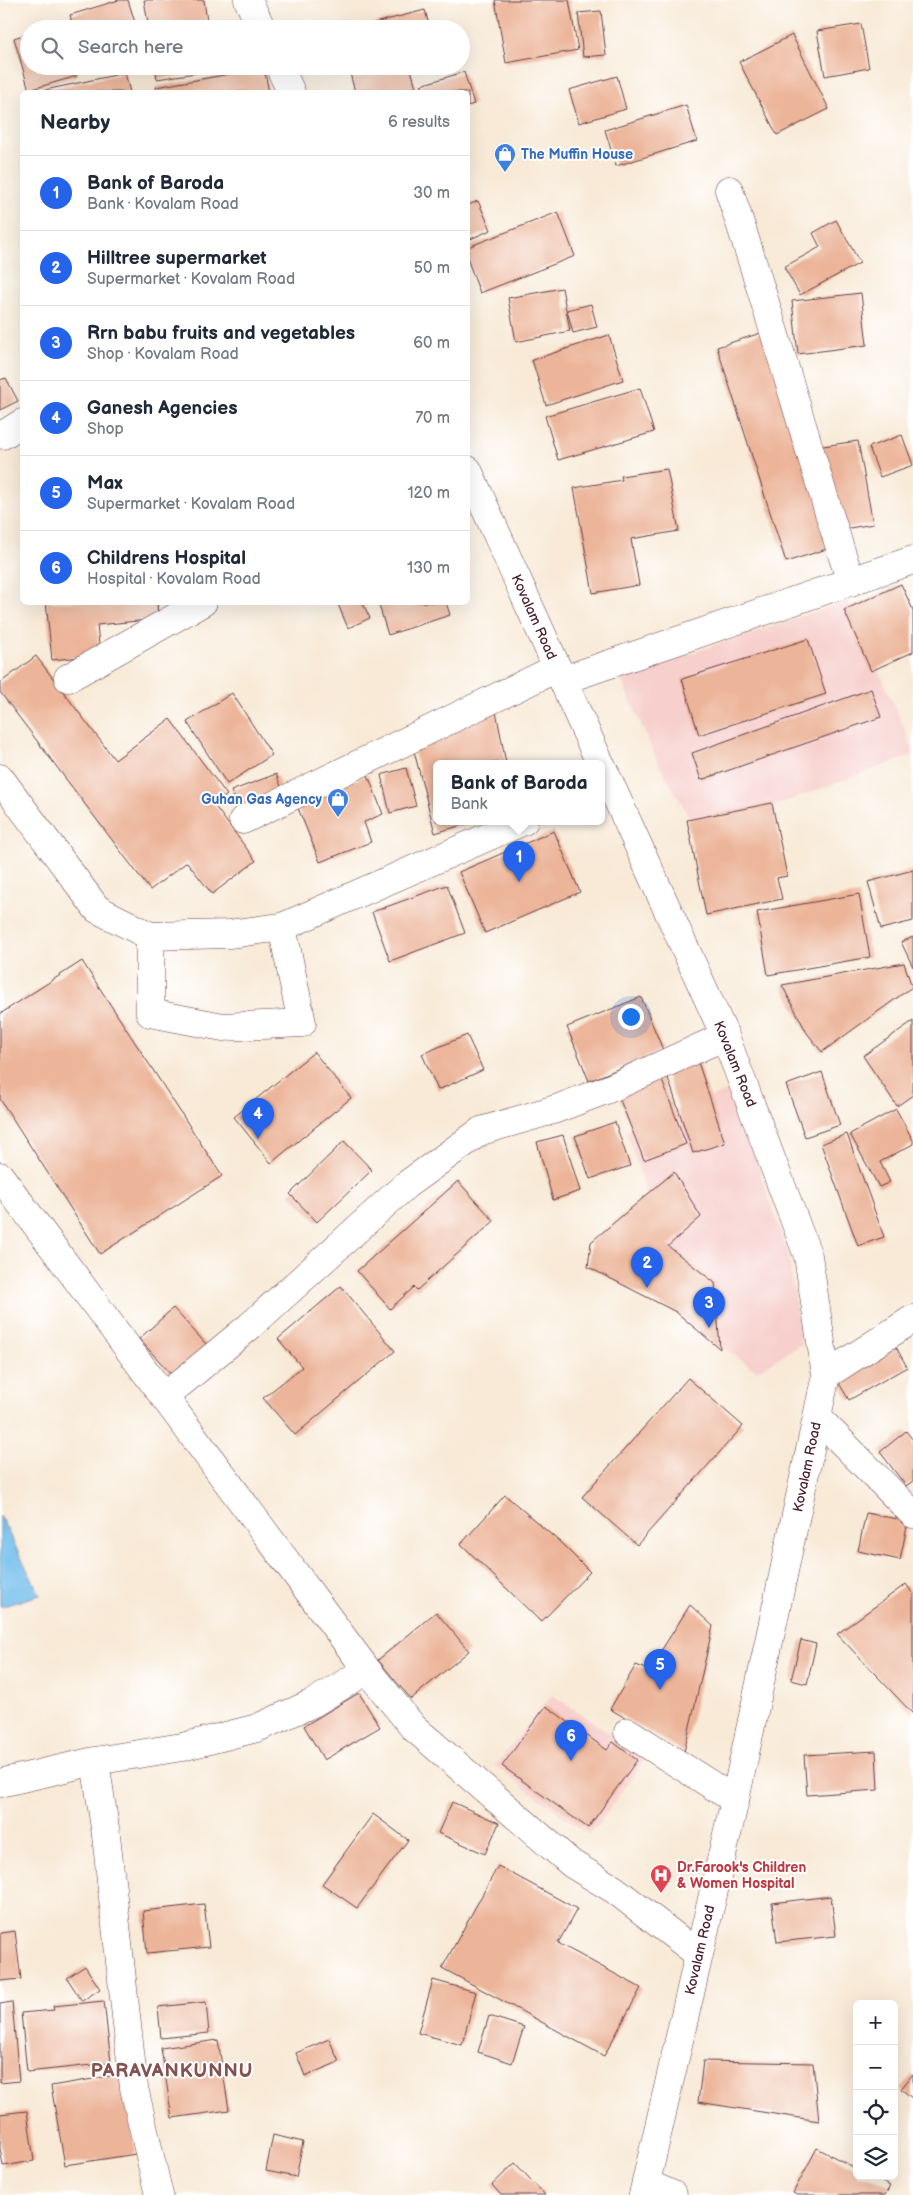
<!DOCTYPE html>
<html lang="en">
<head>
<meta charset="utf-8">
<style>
	:root { --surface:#fff; --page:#f6f6f7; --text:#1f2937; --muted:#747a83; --line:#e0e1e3; --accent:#2563eb }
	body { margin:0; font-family:"Balsamiq Sans",sans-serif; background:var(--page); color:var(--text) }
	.controls { position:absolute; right:15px; bottom:15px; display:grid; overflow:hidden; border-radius:8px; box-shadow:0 5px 20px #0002 }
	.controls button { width:45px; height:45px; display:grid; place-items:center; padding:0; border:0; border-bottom:1px solid var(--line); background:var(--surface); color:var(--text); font:25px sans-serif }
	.you { position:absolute; left:630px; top:1016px; width:18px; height:18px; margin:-12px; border:4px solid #fff; border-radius:50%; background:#1a73e8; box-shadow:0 0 0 8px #1a73e833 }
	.badge { display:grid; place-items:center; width:32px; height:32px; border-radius:50%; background:var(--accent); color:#fff; font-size:16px; font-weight:700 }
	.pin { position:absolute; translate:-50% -41px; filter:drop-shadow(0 1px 2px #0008) }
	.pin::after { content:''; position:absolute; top:26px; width:18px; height:15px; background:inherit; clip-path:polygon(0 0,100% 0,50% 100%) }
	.popup { position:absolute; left:433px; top:760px; width:172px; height:65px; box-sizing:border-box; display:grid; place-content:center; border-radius:8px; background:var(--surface); filter:drop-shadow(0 1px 4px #0005); font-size:16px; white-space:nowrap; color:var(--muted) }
	.popup b { font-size:19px; color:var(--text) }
	.popup::after { content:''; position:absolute; left:50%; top:100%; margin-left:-10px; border:10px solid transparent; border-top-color:var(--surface) }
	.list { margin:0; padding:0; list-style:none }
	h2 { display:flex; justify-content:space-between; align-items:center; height:65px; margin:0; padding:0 20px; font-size:21px }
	h2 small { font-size:16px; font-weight:400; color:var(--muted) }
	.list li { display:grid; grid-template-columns:32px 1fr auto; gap:15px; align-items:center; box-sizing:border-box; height:75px; padding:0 20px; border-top:1px solid var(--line) }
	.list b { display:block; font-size:19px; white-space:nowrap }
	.list p { margin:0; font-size:16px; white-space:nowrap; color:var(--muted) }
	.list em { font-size:16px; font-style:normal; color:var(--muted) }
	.icon { flex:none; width:28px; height:28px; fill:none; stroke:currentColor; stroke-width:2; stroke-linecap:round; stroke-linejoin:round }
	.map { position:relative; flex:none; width:913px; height:2195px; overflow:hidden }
	.search { position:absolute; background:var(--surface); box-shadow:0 5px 20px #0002; left:20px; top:20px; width:450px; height:55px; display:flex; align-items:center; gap:12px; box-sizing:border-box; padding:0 18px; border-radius:28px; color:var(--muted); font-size:19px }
	.panel { position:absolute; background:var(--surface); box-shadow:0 5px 20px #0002; left:20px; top:90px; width:450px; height:515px; border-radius:8px }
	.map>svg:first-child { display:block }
	.built { fill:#f7d0cd }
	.water { fill:#72bfec; stroke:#5e6f8c }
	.building { fill:#ecb498 }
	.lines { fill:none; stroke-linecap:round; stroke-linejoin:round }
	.street-casing { stroke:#643d45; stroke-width:29 }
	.primary-casing { stroke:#643d45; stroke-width:29 }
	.street { stroke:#fff; stroke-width:28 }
	.primary { stroke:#fff; stroke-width:28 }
	.labels { text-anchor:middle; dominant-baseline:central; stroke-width:4; stroke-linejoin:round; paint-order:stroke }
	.shop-label { font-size:14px; font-weight:bold; fill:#366cbe; stroke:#fff; text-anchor:start }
	.street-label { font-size:14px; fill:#4a1f2b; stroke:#fff }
	.health-label { font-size:14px; font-weight:bold; fill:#be3a42; stroke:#fff; text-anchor:start }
	.district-label { font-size:19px; font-weight:bold; letter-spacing:1px; fill:#835351; stroke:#fff }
</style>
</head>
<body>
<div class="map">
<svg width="913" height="2195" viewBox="0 0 913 2195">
	<rect width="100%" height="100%" fill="#fff"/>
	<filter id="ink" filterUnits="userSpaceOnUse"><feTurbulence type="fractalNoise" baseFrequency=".02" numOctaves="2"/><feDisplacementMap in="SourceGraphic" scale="10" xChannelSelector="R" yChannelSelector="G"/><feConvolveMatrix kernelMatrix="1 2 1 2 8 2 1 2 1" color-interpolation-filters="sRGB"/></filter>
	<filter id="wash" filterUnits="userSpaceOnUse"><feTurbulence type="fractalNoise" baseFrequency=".0096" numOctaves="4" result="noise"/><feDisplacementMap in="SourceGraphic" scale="20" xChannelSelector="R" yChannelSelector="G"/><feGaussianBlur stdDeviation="1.12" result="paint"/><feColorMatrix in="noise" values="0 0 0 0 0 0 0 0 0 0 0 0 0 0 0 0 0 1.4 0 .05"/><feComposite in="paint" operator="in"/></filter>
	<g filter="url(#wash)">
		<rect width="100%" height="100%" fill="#f8ead7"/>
		<path class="built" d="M848 601 913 748V755L699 833 660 767 620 677Z
			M732 1089 789 1257 801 1344 757 1371 665 1306 588 1267 647 1195 626 1131Z
			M552 1695 646 1757 598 1825 588 1834 495 1766Z"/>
		<path class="water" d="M0 1516 40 1595 0 1607Z"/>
		<g id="blocks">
			<path class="building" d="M119 0H128L137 29H74L70 15Z
				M144 0H204L208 29H149Z
				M495 0H569L578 50 506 63Z
				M425 10 430 29H355V28Z
				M601 11 606 55 583 57 578 13Z
				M61 24 63 29H46V28Z
				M861 24 869 68 825 76 817 31Z
				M29 33V66H74L77 76 29 90 14 38Z
				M792 35 829 109 777 135 739 62Z
				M155 66H215V70L157 79Z
				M348 66H422V67L411 70 416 87 398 92H355Z
				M264 68 269 92H157L156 87Z
				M464 72 474 104 468 106V92H424L421 85Z
				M125 73 130 92H45V90Z
				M617 76 626 109 579 123 569 90Z
				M686 105 697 141 616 166 605 130Z
				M478 201 491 230 468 240V205Z
				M558 212 575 256 480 293 468 261V247Z
				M836 220 860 263 800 295 784 267 820 247 813 233Z
				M562 288 570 331 516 342 508 298Z
				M861 293 867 345 798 354 792 301Z
				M591 304 597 327 573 333 567 310Z
				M764 332 833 547 786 562 717 347Z
				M609 335 623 380 546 405 532 360Z
				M6 378 18 401 0 410V380Z
				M640 388 654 432 558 460 545 416Z
				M902 435 913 465 880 477 869 447Z
				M858 441 873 524 838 530 823 446Z
				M667 469 679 531 631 539 639 585 593 593 574 488 622 480 621 476Z
				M901 584 913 610V652L871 671 844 610Z
				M46 602H157L158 619 97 625 100 655 52 660Z
				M337 602H362L370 618 348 628Z
				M378 602H446L450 615 388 635Z
				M808 639 826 694 699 735 682 679Z
				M36 656 115 760 170 719 227 795 214 805 256 861 212 894 187 862 150 890 0 692V683Z
				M871 689 881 717 701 780 692 753Z
				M232 693 272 755 227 784 187 722Z
				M496 711 506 763H436V821H477L435 833 413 747Z
				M406 768 416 806 390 813 381 775Z
				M276 774 285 796 240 813 231 791Z
				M368 775 383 814 364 822 371 842 320 862 296 803Z
				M772 803 787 876 777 878 782 899 706 915 687 820Z
				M554 831 580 892 485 933 459 872Z
				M913 870V921L881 929 868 882Z
				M447 885 465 933 390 961 372 912Z
				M859 894 870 957 768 975 757 912Z
				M913 937V967L901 942Z
				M82 961 222 1176 100 1254 0 1099V1014Z
				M904 963 912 987 822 1052 807 1033 782 985Z
				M641 997 663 1050 589 1081 567 1027Z
				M913 1021V1095L897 1106 863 1056Z
				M467 1035 483 1070 438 1090 422 1054Z
				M314 1052 351 1098 271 1163 234 1117Z
				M696 1056 725 1143 693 1153 664 1066Z
				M822 1072 840 1125 805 1137 786 1085Z
				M661 1078 686 1144 644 1160 618 1095Z
				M896 1109 913 1140V1144L880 1162 890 1182 879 1187 850 1134Z
				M615 1122 630 1166 590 1179 575 1136Z
				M847 1134 884 1237 858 1246 821 1144Z
				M563 1135 580 1191 553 1200 537 1142Z
				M344 1141 372 1170 317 1222 290 1194Z
				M674 1172 701 1217 668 1246 715 1283 720 1349 676 1312 588 1267 591 1242Z
				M458 1181 494 1221 417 1290 414 1287 390 1309 357 1271Z
				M341 1286 395 1351 295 1435 263 1398 302 1367 278 1339Z
				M173 1308 207 1345 173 1376 139 1339Z
				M896 1347 907 1367 849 1400 837 1380Z
				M688 1378 743 1426 637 1545 582 1497Z
				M906 1431 913 1440V1481L906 1486 880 1452Z
				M505 1495 561 1543 590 1572 541 1622 461 1544Z
				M866 1513 908 1521 900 1560 858 1551Z
				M906 1584 913 1594V1714L837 1634Z
				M690 1605 713 1626 684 1752 610 1709 636 1665 649 1670Z
				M436 1612 469 1651 411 1699 378 1660Z
				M801 1640 816 1644 807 1684 791 1680Z
				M359 1693 380 1727 324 1760 304 1726Z
				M546 1706 607 1750 613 1742 637 1760 588 1828 502 1766Z
				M876 1751 878 1790 807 1795 804 1755Z
				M452 1802 499 1823 485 1854 438 1833Z
				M373 1814 408 1840 357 1908 322 1884Z
				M498 1866 577 1909 558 1943 641 1988 604 2056 442 1968Z
				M831 1896 836 1936 777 1942 772 1903Z
				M204 1904 209 1947 147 1953 143 1911Z
				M15 1931 21 1979 0 1981V1933Z
				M85 1966 100 1989 82 2001 67 1978Z
				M433 1980 476 1992 462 2045 418 2033Z
				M104 2001 111 2063 27 2072 21 2013 54 2010 53 2006Z
				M12 2002 19 2081 0 2083V2004Z
				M206 2002 209 2033 161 2038 158 2007Z
				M489 2016 524 2027 512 2063 478 2052Z
				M329 2039 339 2062 305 2076 296 2053Z
				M218 2040 229 2110 172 2118 161 2048Z
				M703 2061 813 2063 819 2121 698 2102Z
				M123 2074 136 2154 65 2165 51 2086Z
				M913 2074V2099L901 2089Z
				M27 2111 34 2161 3 2166 0 2148V2114Z
				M273 2135 303 2142 296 2177 266 2171Z
				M817 2148 857 2169V2176H870L890 2186 885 2195H797L793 2193Z
				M515 2163 545 2195H501L492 2185Z"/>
		</g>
	</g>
	<g filter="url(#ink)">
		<use href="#blocks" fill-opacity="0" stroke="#643d45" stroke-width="1"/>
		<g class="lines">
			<g class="street-casing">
				<path id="street" d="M729 190C773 320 808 452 851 582
					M0 434 3 435 22 423
					M68 678 203 602
					M563 680 913 560
					M0 778 97 909 150 936 229 934 282 927 524 821
					M243 820 557 668
					M150 936V1013L223 1027 302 1023 282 927
					M0 1176 367 1670 413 1727 572 1864 615 1890 698 1954
					M826 1375 913 1319
					M164 1397 250 1326 406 1185 481 1131 556 1109 611 1088 725 1036
					M818 1418 913 1514
					M628 1732 735 1800
					M95 1761 106 1835 134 2088 159 2195
					M0 1783 95 1761 182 1747 257 1728 313 1703 367 1670
					M646 2183 673 2195"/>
			</g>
			<g class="primary-casing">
				<path id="primary" d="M248 0 262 29
					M279 66 291 92
					M468 470 600 763
					M602 766 725 1036 808 1256 826 1375 735 1800 643 2195"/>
			</g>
			<use href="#street" class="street"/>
			<use href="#primary" class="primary"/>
		</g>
	</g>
	<defs>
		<g id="shop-pin" transform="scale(1.125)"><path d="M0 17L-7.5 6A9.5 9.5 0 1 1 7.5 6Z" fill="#3f7fe0" stroke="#fff"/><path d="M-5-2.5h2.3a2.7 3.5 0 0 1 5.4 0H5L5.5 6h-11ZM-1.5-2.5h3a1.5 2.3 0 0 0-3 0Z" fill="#fff"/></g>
		<g id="hospital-pin" transform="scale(1.125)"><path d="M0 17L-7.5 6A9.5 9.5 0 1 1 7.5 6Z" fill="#e0444e" stroke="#fff"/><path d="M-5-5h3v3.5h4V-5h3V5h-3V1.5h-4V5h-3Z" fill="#fff"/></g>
	</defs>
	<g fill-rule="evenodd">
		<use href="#shop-pin" x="505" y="154"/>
		<use href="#shop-pin" x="338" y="799"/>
		<use href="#hospital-pin" x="661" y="1875"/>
	</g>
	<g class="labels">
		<g class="shop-label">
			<text x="521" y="154">The Muffin House</text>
			<text x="322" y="799" text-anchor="end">Guhan Gas Agency</text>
		</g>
		<g class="street-label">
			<text transform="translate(534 617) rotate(66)">Kovalam Road</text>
			<text transform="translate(735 1064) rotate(68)">Kovalam Road</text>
			<text transform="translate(807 1467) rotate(-78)">Kovalam Road</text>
			<text transform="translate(700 1950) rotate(-77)">Kovalam Road</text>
		</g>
		<g class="health-label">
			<text x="677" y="1867">Dr.Farook's Children<tspan x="677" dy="16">&amp; Women Hospital</tspan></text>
		</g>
		<g class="district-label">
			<text x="172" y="2071">PARAVANKUNNU</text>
		</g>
	</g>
</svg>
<div class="controls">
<button>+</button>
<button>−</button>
<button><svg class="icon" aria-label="locate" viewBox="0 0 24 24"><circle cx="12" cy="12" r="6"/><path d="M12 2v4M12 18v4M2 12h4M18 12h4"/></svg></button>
<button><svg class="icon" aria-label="layers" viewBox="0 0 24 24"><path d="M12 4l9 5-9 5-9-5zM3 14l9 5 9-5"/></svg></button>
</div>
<div class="you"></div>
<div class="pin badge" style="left:519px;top:882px">1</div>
<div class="popup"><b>Bank of Baroda</b>Bank</div>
<div class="pin badge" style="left:647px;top:1288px">2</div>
<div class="pin badge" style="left:709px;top:1328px">3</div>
<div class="pin badge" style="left:258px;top:1139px">4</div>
<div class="pin badge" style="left:660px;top:1690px">5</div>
<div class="pin badge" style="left:571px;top:1761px">6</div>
<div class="search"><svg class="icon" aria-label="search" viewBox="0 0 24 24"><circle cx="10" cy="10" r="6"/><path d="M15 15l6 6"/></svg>Search here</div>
<section class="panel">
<h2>Nearby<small>6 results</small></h2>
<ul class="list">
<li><span class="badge">1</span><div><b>Bank of Baroda</b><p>Bank · Kovalam Road</p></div><em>30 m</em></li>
<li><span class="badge">2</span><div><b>Hilltree supermarket</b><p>Supermarket · Kovalam Road</p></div><em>50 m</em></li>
<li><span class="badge">3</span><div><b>Rrn babu fruits and vegetables</b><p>Shop · Kovalam Road</p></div><em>60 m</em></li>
<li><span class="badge">4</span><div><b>Ganesh Agencies</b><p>Shop</p></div><em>70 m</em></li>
<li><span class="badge">5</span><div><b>Max</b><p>Supermarket · Kovalam Road</p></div><em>120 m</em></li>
<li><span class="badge">6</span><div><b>Childrens Hospital</b><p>Hospital · Kovalam Road</p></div><em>130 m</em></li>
</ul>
</section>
</div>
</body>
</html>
